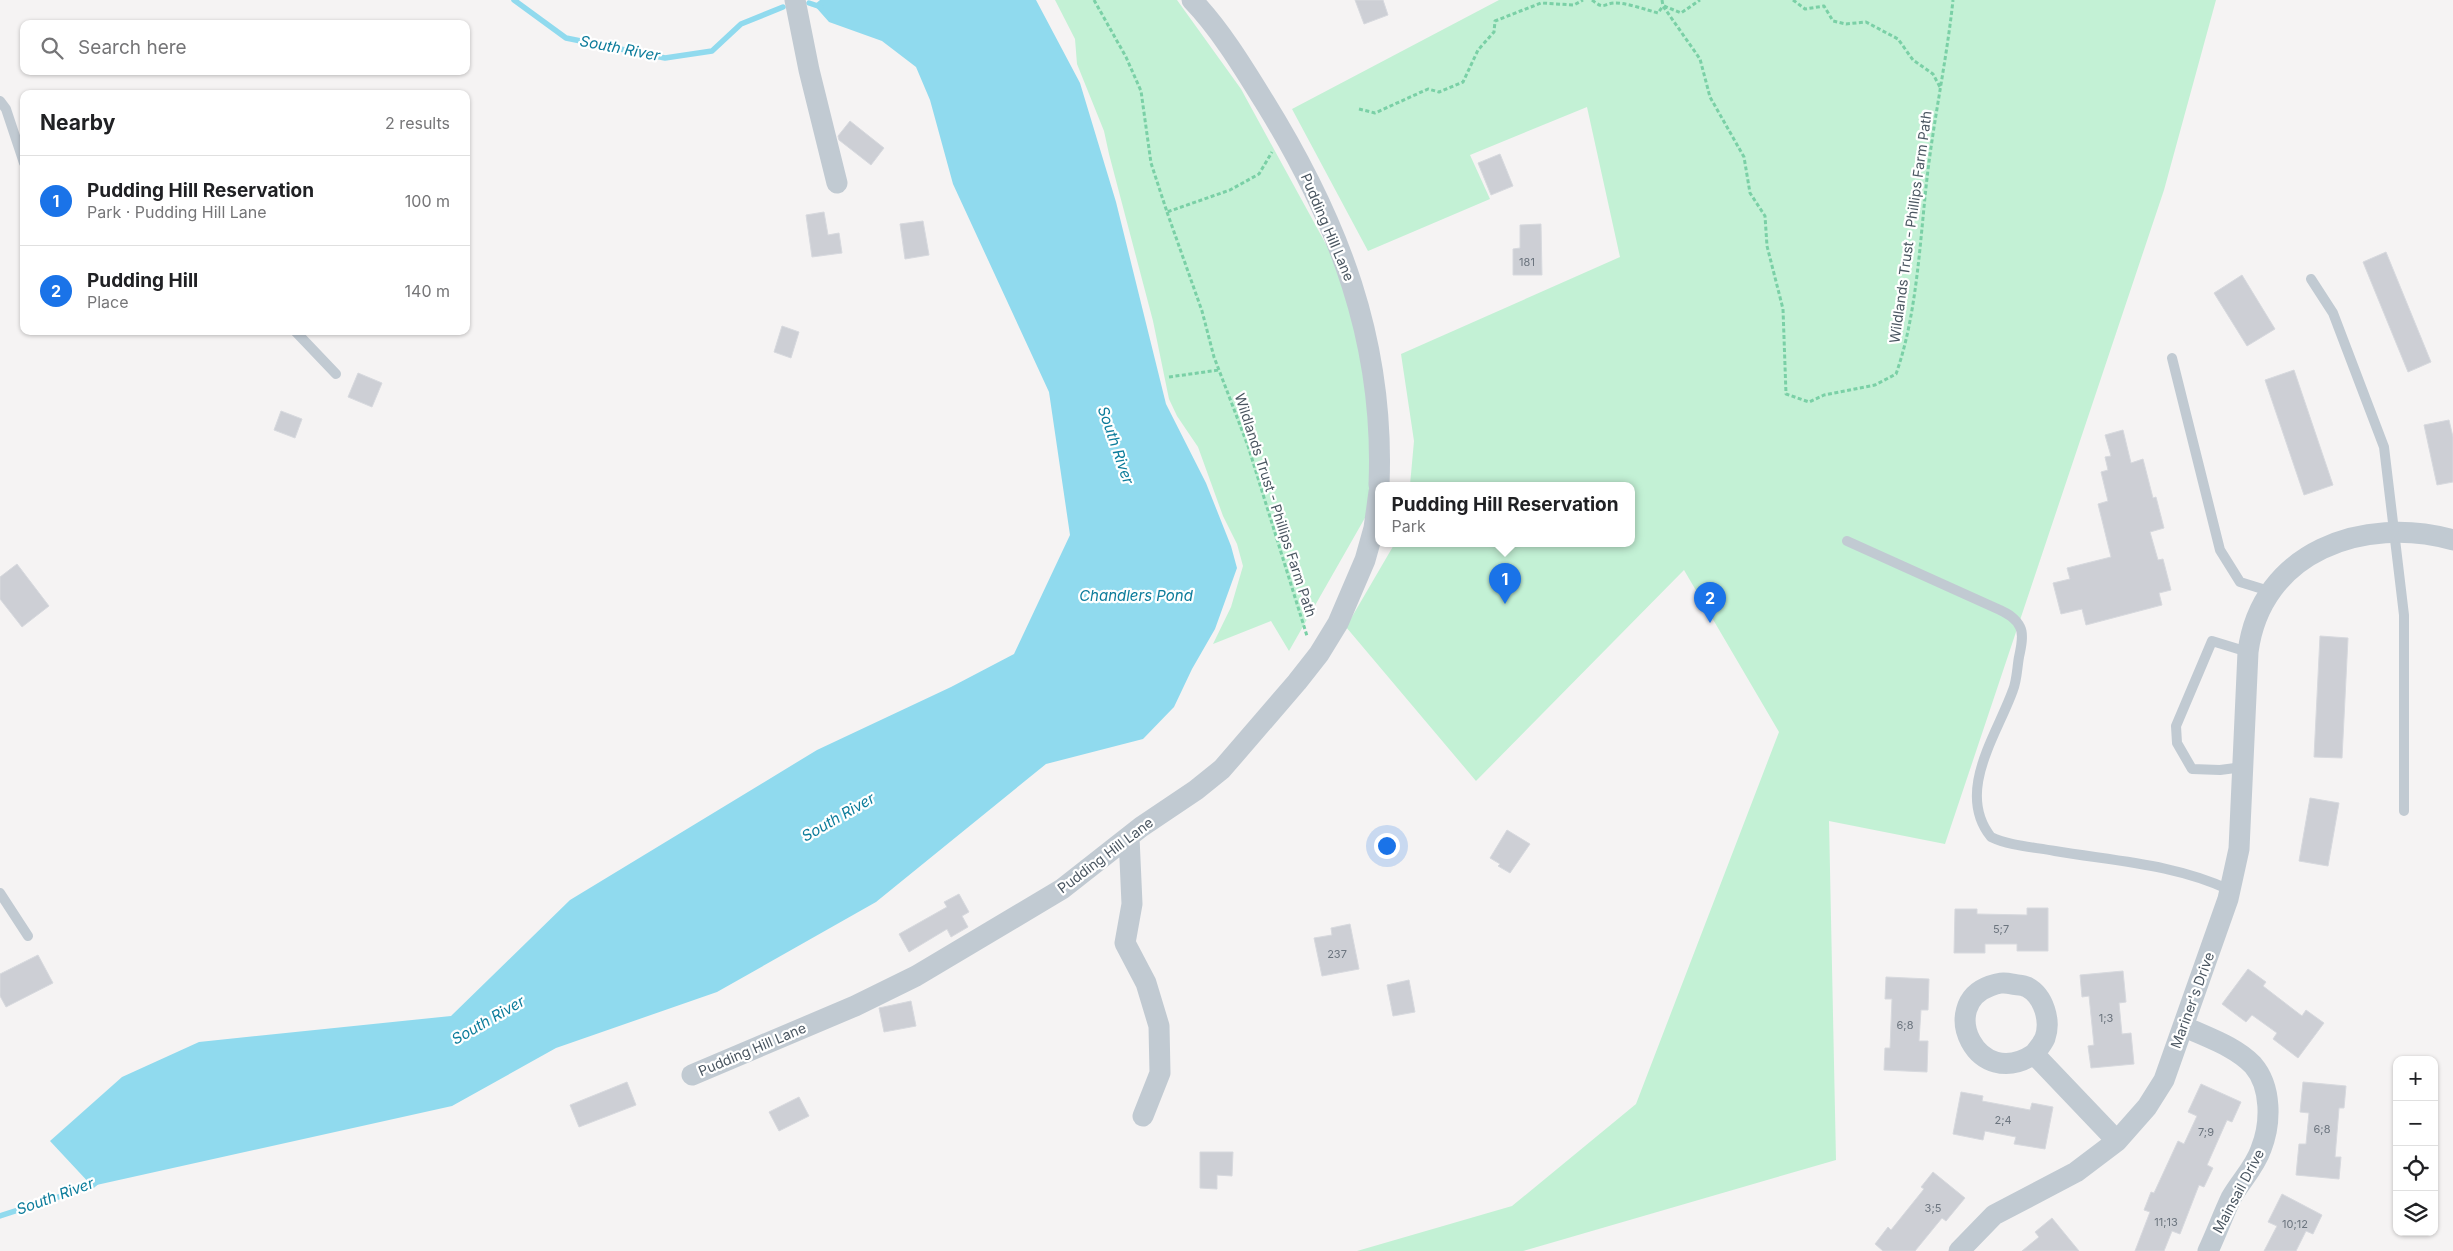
<!DOCTYPE html>
<html lang="en">
<head>
<meta charset="utf-8">
<style>
	:root { --surface:#fff; --page:#f2f2f2; --text:#202124; --muted:#757577; --line:#e0e0e0; --accent:#1a73e8 }
	body { margin:0; font-family:Inter,sans-serif; background:var(--page); color:var(--text) }
	.controls { position:absolute; right:15px; bottom:15px; display:grid; overflow:hidden; border-radius:10px; box-shadow:0 1px 4px #0004 }
	.controls button { width:45px; height:45px; display:grid; place-items:center; padding:0; border:0; border-bottom:1px solid var(--line); background:var(--surface); color:var(--text); font:25px sans-serif }
	.you { position:absolute; left:1386px; top:845px; width:18px; height:18px; margin:-12px; border:4px solid #fff; border-radius:50%; background:#1a73e8; box-shadow:0 0 0 8px #1a73e833 }
	.badge { display:grid; place-items:center; width:32px; height:32px; border-radius:50%; background:var(--accent); color:#fff; font-size:16px; font-weight:700 }
	.pin { position:absolute; translate:-50% -41px; filter:drop-shadow(0 1px 2px #0008) }
	.pin::after { content:''; position:absolute; top:26px; width:18px; height:15px; background:inherit; clip-path:polygon(0 0,100% 0,50% 100%) }
	.popup { position:absolute; left:1375px; top:482px; width:260px; height:65px; box-sizing:border-box; display:grid; place-content:center; border-radius:10px; background:var(--surface); filter:drop-shadow(0 1px 4px #0005); font-size:16px; white-space:nowrap; color:var(--muted) }
	.popup b { font-size:19px; color:var(--text) }
	.popup::after { content:''; position:absolute; left:50%; top:100%; margin-left:-10px; border:10px solid transparent; border-top-color:var(--surface) }
	.list { margin:0; padding:0; list-style:none }
	h2 { display:flex; justify-content:space-between; align-items:center; height:65px; margin:0; padding:0 20px; font-size:21px }
	h2 small { font-size:16px; font-weight:400; color:var(--muted) }
	.list li { display:grid; grid-template-columns:32px 1fr auto; gap:15px; align-items:center; box-sizing:border-box; height:90px; padding:0 20px; border-top:1px solid var(--line) }
	.list b { display:block; font-size:19px; white-space:nowrap }
	.list p { margin:0; font-size:16px; white-space:nowrap; color:var(--muted) }
	.list em { font-size:16px; font-style:normal; color:var(--muted) }
	.icon { flex:none; width:28px; height:28px; fill:none; stroke:currentColor; stroke-width:2; stroke-linecap:round; stroke-linejoin:round }
	.map { position:relative; flex:none; width:2453px; height:1251px; overflow:hidden }
	.search { position:absolute; background:var(--surface); box-shadow:0 1px 4px #0004; left:20px; top:20px; width:450px; height:55px; display:flex; align-items:center; gap:12px; box-sizing:border-box; padding:0 18px; border-radius:10px; color:var(--muted); font-size:19px }
	.panel { position:absolute; background:var(--surface); box-shadow:0 1px 4px #0004; left:20px; top:90px; width:450px; height:245px; border-radius:10px }
	.map>svg:first-child { display:block }
	.green { fill:#c3f1d5 }
	.water { fill:#90daee }
	.lines { fill:none; stroke-linecap:round; stroke-linejoin:round }
	.stream { stroke:#90daee; stroke-width:5.5 }
	.building { fill:#cdcfd5; stroke:#d7d9de }
	.path { stroke:#7ad0a6; stroke-width:3; stroke-dasharray:4 2.5; stroke-linecap:butt }
	.service { stroke:#c1cad2; stroke-width:10 }
	.minor { stroke:#c1cad2; stroke-width:21 }
	.labels { text-anchor:middle; dominant-baseline:central; stroke-width:4.5; stroke-linejoin:round; paint-order:stroke }
	.number-label { font-size:11px; fill:#6b747e }
	.street-label { font-size:14px; fill:#4a5661; stroke:#fff }
	.water-label { font-size:15px; font-style:italic; fill:#0c7c9b; stroke:#fff }
</style>
</head>
<body>
<div class="map">
<svg width="2453" height="1251" viewBox="0 0 2453 1251">
	<rect width="100%" height="100%" fill="#f5f3f3"/>
	<path class="green" d="M1055 0H1177L1241 89 1345 279 1368 352 1370 509 1289 651 1271 621 1213 644 1231 607 1243 566 1237 544 1223 516 1198 447 1177 416 1169 399 1153 321 1109 154 1104 131 1077 64 1075 39Z
		M1499 0H2216L2164 190 1945 844 1829 821 1836 1160 1523 1251H1357L1512 1206 1636 1104 1779 732 1684 570 1476 781 1346 627 1395 543H1631V485H1410L1414 441 1401 354 1620 257 1587 107 1470 155 1490 199 1368 251 1292 109Z"/>
	<path class="water" d="M820 0H1036L1080 83 1116 202 1166 404 1206 483 1231 546 1237 568 1215 629 1192 669 1174 707 1143 739 1046 764 876 902 717 992 556 1048 452 1106 92 1186 50 1141 122 1077 199 1042 451 1016 570 900 817 750 951 687 1014 654 1070 535 1049 392 953 184 930 100 916 67 882 41 829 22 814 5Z"/>
	<g class="lines">
		<path class="stream" d="M514 0 566 38 665 58 712 51 741 24 783 7
			M809 3 821 7
			M0 1216 92 1186 98 1181"/>
	</g>
	<path class="building" d="M1355 0H1383L1388 15 1364 24Z
		M850 121 884 148 871 165 839 140 838 136Z
		M1500 154 1513 186 1491 195 1478 163Z
		M824 212 828 235 839 233 842 253 812 257 806 215Z
		M923 221 929 255 905 259 900 224Z
		M1541 224 1542 275H1513V249L1520 248V225Z
		M2386 252 2431 362 2408 372 2363 262Z
		M2242 275 2275 329 2247 346 2214 293Z
		M782 326 799 332 791 358 774 352Z
		M2294 370 2333 485 2304 495 2265 380Z
		M358 373 382 383 372 407 348 397Z
		M281 411 302 419 295 438 274 430Z
		M2449 420 2453 437V482L2437 485 2424 425Z
		M2123 430 2131 463 2143 459 2153 498 2156 497 2164 528 2150 532 2158 560 2163 559 2171 590 2159 593 2162 605 2086 625 2082 609 2061 614 2053 583 2070 579 2067 568 2111 557 2098 504 2108 501 2101 472 2108 470 2105 457 2111 456 2105 435Z
		M17 564 49 606 22 627 0 599V577Z
		M2320 636 2348 638 2342 758 2314 757Z
		M2310 798 2339 803 2328 866 2299 861Z
		M1507 830 1530 844 1510 873 1498 866 1500 864 1490 858Z
		M959 894 969 912 962 916 968 927 951 937 947 929 909 952 899 934 947 907 944 902Z
		M2027 908H2048V951H2017V944H1985V953H1954L1955 909H1977V914L2027 915Z
		M1350 924 1359 969 1322 976 1314 938 1332 935 1331 928Z
		M38 955 53 983 6 1007 0 996V974Z
		M2248 969 2266 982 2263 986 2302 1016 2306 1010 2324 1023 2298 1058 2273 1039 2277 1033 2252 1015 2246 1022 2222 1004Z
		M2123 971 2126 1002 2119 1003 2122 1034 2131 1033 2134 1064 2091 1068 2088 1046 2094 1045 2089 996 2082 997 2080 975Z
		M1886 977 1929 979 1928 1010H1921L1919 1041H1928L1927 1072 1884 1070 1885 1048H1890L1892 999H1885Z
		M1409 980 1415 1012 1393 1016 1387 985Z
		M911 1001 916 1026 884 1032 879 1008Z
		M627 1082 636 1105 579 1127 570 1105Z
		M2303 1082 2346 1086 2344 1108H2339L2335 1157H2341L2339 1179 2296 1175 2299 1144H2306L2309 1113 2300 1112Z
		M2201 1084 2241 1102 2232 1122 2227 1120 2207 1165 2213 1168 2204 1187 2199 1185 2180 1234 2172 1231 2164 1251H2135L2150 1212 2144 1210 2151 1192 2154 1193 2178 1141 2184 1144 2197 1116 2188 1112Z
		M1961 1092 1983 1096 1982 1101 2030 1110 2032 1103 2053 1107 2045 1149 2014 1144 2016 1137 1985 1131 1983 1140 1953 1134Z
		M799 1097 809 1116 779 1131 769 1112Z
		M1200 1152H1233L1232 1176 1217 1175V1189L1200 1188Z
		M1933 1172 1965 1198 1946 1221 1942 1218 1915 1251H1883L1875 1244 1888 1227 1891 1230 1924 1189 1921 1187Z
		M2282 1194 2322 1215 2313 1234 2306 1231 2296 1251H2264L2277 1226 2268 1222Z
		M2052 1218 2079 1251H2022L2039 1237 2035 1232Z"/>
	<g class="lines">
		<path class="path" d="M1094 0 1126 57 1141 91 1151 163 1167 212 1230 190 1259 174 1272 152
			M1592 0C1605 10 1602 4 1614 3 1624 2 1647 10 1658 13L1663 6
			M1662 0 1663 6 1700 59 1710 97 1744 157 1750 193 1765 216 1767 246 1783 309 1786 394 1809 402 1824 395 1875 385 1896 374C1918 312 1920 235 1928 170 1935 113 1947 57 1953 0
			M1793 0 1805 9 1824 6 1833 21 1846 24 1866 22 1898 39 1913 60 1933 74 1941 89
			M1664 6 1681 13 1700 0
			M1359 109 1375 113 1428 89 1439 92 1463 82 1478 50 1494 32 1495 21 1541 3 1574 5 1583 0
			M1167 212 1202 311 1214 357 1248 446 1307 636
			M1169 377 1219 370"/>
		<path class="service" d="M0 101 6 109 24 163
			M2311 279 2333 313 2384 447 2404 615V811
			M295 331 336 374
			M2172 358 2220 550 2240 582 2269 591
			M1847 541 2000 610C2008 614 2016 618 2020 627 2024 634 2021 648 2019 657 2017 668 2017 680 2013 690 1997 735 1955 792 1991 837 2010 846 2034 847 2055 851 2114 861 2175 864 2230 890
			M2243 767 2220 770 2192 769 2177 743 2176 726 2212 641 2248 652
			M0 893 28 936"/>
		<path class="minor" d="M795 0 809 70 837 183
			M1192 0C1220 29 1243 67 1264 101 1339 222 1385 342 1379 485
			M1129 837 1132 904 1125 943 1146 983 1159 1026 1160 1073 1143 1116
			M2183 1026C2206 1037 2235 1046 2253 1065 2272 1087 2271 1124 2261 1149 2255 1167 2240 1182 2231 1198 2223 1215 2216 1234 2208 1251
			M2034 1054C1977 1092 1937 1005 1990 986 1998 983 2003 982 2012 984 2016 985 2023 985 2027 987 2044 996 2051 1021 2045 1038 2043 1043 2038 1049 2034 1054L2117 1141
			M692 1075 855 1006 916 976 1062 889 1141 827 1196 790 1222 769 1297 682 1319 654 1338 623 1365 560 1374 528 1379 492
			M1959 1251 1994 1215 2076 1172 2117 1141 2147 1107 2164 1080 2228 899 2239 849 2248 652C2261 551 2364 515 2453 540"/>
	</g>
	<g class="labels">
		<g class="number-label">
			<text x="1527" y="262">181</text>
			<text x="2001" y="929">5;7</text>
			<text x="1337" y="954">237</text>
			<text x="2106" y="1018">1;3</text>
			<text x="1905" y="1025">6;8</text>
			<text x="2003" y="1120">2;4</text>
			<text x="2322" y="1129">6;8</text>
			<text x="2206" y="1132">7;9</text>
			<text x="1933" y="1208">3;5</text>
			<text x="2166" y="1222">11;13</text>
			<text x="2295" y="1224">10;12</text>
		</g>
		<g class="street-label">
			<text transform="translate(1328 227) rotate(67)">Pudding Hill Lane</text>
			<text transform="translate(1910 227) rotate(-82)">Wildlands Trust - Phillips Farm Path</text>
			<text transform="translate(1276 505) rotate(72)">Wildlands Trust - Phillips Farm Path</text>
			<text transform="translate(1105 855) rotate(-37)">Pudding Hill Lane</text>
			<text transform="translate(2192 1000) rotate(-70)">Mariner's Drive</text>
			<text transform="translate(752 1049) rotate(-23)">Pudding Hill Lane</text>
			<text transform="translate(2238 1191) rotate(-62)">Mainsail Drive</text>
		</g>
		<g class="water-label">
			<text transform="translate(620 48) rotate(11)">South River</text>
			<text transform="translate(1116 445) rotate(71)">South River</text>
			<text x="1136" y="595">Chandlers Pond</text>
			<text transform="translate(838 817) rotate(-30)">South River</text>
			<text transform="translate(488 1020) rotate(-30)">South River</text>
			<text transform="translate(55 1196) rotate(-20)">South River</text>
		</g>
	</g>
</svg>
<div class="controls">
<button>+</button>
<button>−</button>
<button><svg class="icon" aria-label="locate" viewBox="0 0 24 24"><circle cx="12" cy="12" r="6"/><path d="M12 2v4M12 18v4M2 12h4M18 12h4"/></svg></button>
<button><svg class="icon" aria-label="layers" viewBox="0 0 24 24"><path d="M12 4l9 5-9 5-9-5zM3 14l9 5 9-5"/></svg></button>
</div>
<div class="you"></div>
<div class="pin badge" style="left:1505px;top:604px">1</div>
<div class="popup"><b>Pudding Hill Reservation</b>Park</div>
<div class="pin badge" style="left:1710px;top:623px">2</div>
<div class="search"><svg class="icon" aria-label="search" viewBox="0 0 24 24"><circle cx="10" cy="10" r="6"/><path d="M15 15l6 6"/></svg>Search here</div>
<section class="panel">
<h2>Nearby<small>2 results</small></h2>
<ul class="list">
<li><span class="badge">1</span><div><b>Pudding Hill Reservation</b><p>Park · Pudding Hill Lane</p></div><em>100 m</em></li>
<li><span class="badge">2</span><div><b>Pudding Hill</b><p>Place</p></div><em>140 m</em></li>
</ul>
</section>
</div>
</body>
</html>
